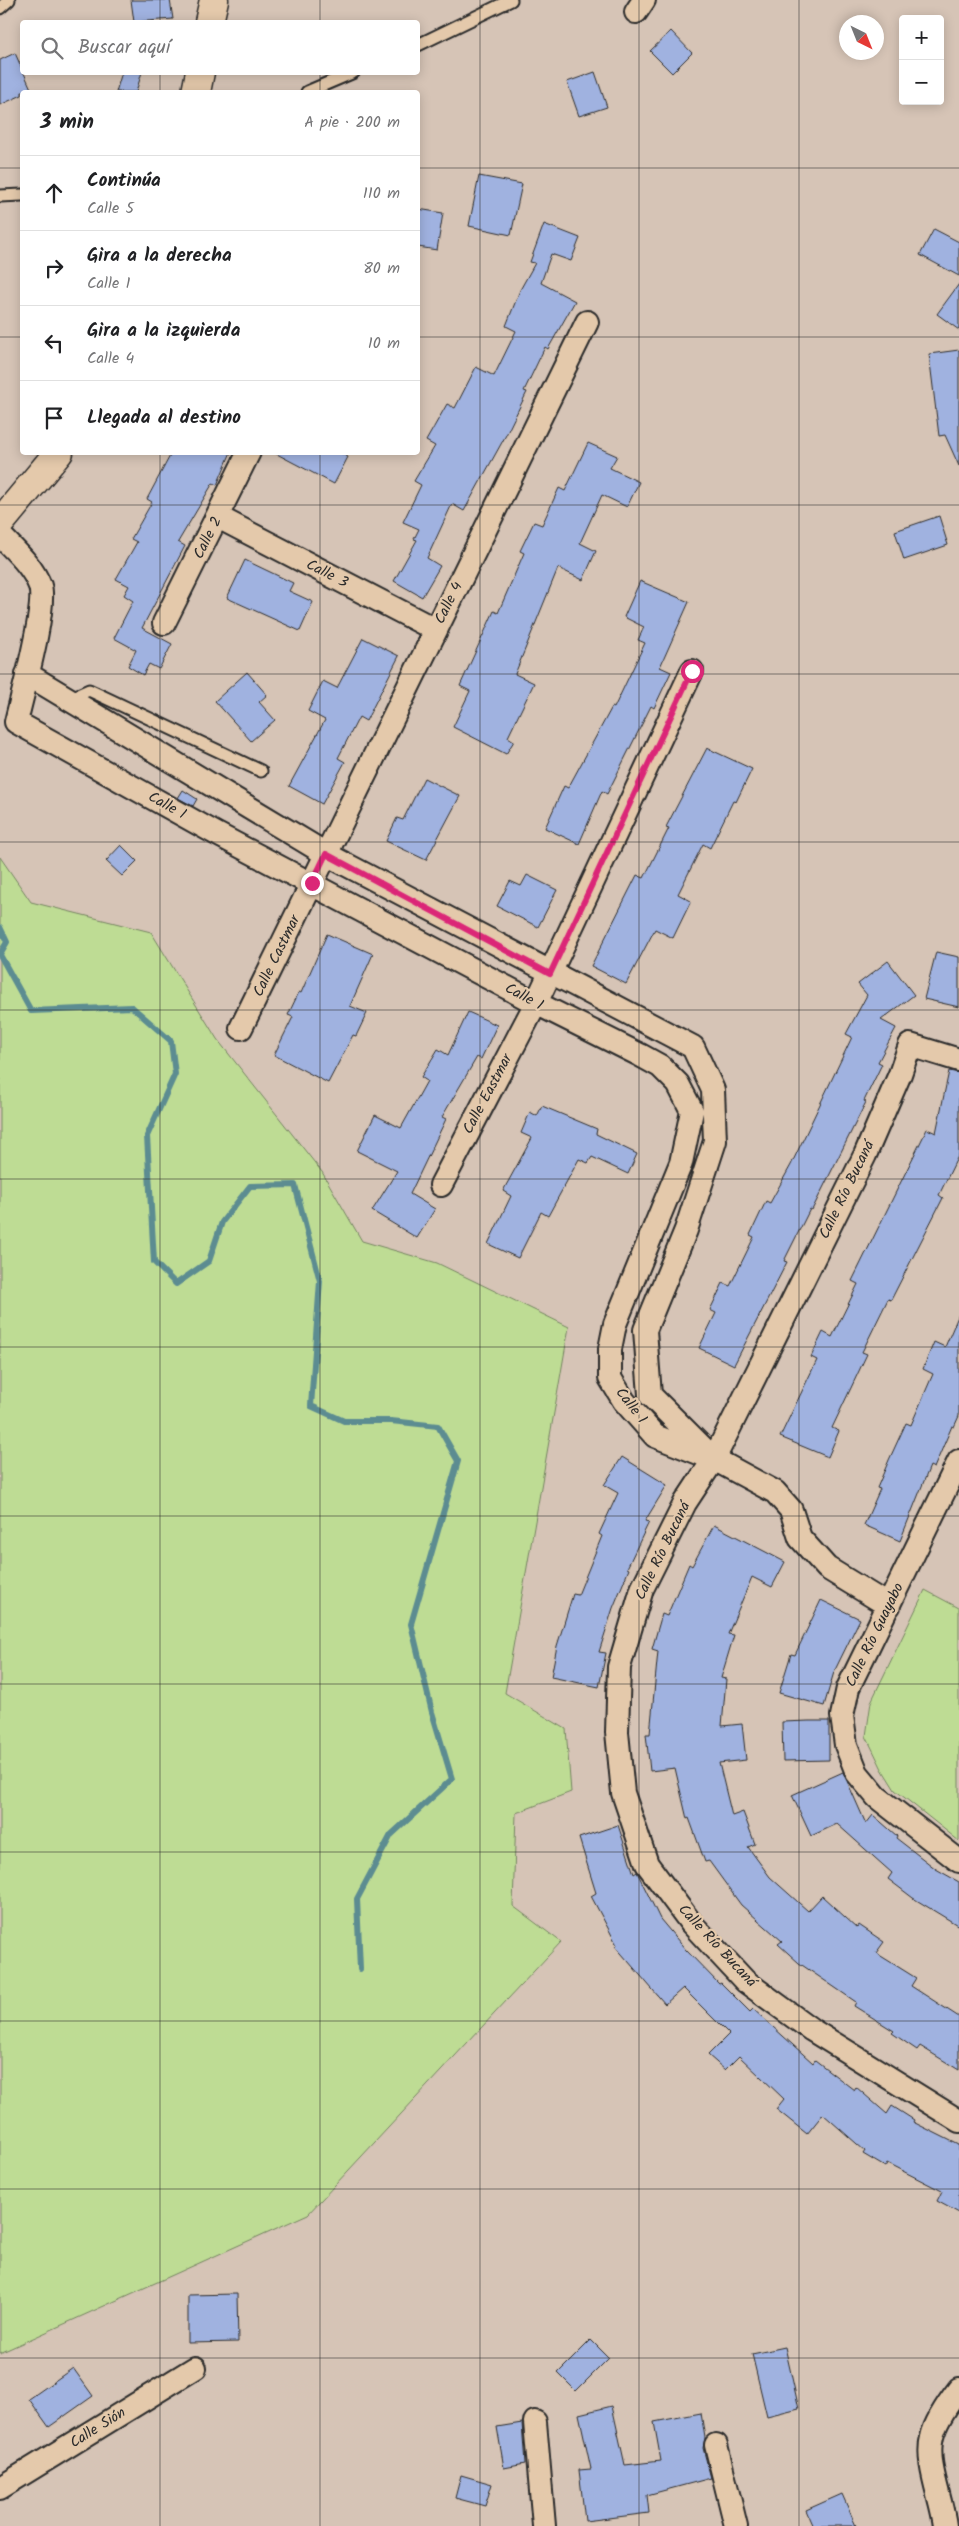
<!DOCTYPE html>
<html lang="es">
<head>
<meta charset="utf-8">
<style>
	:root { --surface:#fff; --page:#f6f6f6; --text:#202124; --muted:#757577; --line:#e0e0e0 }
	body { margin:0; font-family:Kalam,sans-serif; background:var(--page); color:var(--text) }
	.controls { position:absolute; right:15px; top:15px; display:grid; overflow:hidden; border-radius:5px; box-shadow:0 2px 12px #0003 }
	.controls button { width:45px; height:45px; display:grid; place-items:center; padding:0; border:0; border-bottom:1px solid var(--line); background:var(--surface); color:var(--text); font:25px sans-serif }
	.compass { position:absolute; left:839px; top:15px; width:45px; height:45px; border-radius:50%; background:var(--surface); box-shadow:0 2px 12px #0003; rotate:137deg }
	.stop { position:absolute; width:15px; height:15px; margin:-11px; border:4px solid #db2777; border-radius:50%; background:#fff }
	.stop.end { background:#db2777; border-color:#fff; box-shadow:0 1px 5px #0008 }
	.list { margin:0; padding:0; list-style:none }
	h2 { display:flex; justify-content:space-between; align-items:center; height:65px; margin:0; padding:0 20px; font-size:21px }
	h2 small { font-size:16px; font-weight:400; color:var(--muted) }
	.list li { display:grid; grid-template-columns:32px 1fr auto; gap:15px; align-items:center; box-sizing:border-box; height:75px; padding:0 20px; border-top:1px solid var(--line) }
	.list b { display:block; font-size:19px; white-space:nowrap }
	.list p { margin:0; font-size:16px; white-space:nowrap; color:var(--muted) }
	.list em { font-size:16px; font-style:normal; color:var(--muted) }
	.icon { flex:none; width:28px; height:28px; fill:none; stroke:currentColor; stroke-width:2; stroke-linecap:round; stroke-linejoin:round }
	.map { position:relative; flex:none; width:959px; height:2526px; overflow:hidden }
	.search { position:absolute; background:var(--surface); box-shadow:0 2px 12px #0003; left:20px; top:20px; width:400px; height:55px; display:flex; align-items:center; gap:12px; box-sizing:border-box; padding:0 18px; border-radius:5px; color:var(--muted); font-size:19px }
	.panel { position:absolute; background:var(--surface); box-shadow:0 2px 12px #0003; left:20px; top:90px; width:400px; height:365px; border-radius:5px }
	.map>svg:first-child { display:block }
	.green { fill:#bedc94; stroke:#748460 }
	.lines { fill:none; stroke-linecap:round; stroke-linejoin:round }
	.stream { stroke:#5b8c91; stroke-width:6 }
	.building { fill:#a0b2e0; stroke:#2b2b2b }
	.lane-casing { stroke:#2b2b2b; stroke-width:15 }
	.street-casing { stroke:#2b2b2b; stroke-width:26 }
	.secondary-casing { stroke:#2b2b2b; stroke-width:31 }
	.lane { stroke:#e4c9ab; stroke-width:11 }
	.street { stroke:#e4c9ab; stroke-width:22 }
	.secondary { stroke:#e4c9ab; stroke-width:28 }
	.route { stroke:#db2777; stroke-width:6 }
	.grid { fill:none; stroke:#2b2b2b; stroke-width:1; stroke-opacity:0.55 }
	.labels { text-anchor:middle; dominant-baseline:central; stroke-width:4.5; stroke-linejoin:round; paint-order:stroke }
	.street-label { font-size:15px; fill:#2b2b2b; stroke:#e4c9ab }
</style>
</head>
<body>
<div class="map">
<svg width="959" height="2526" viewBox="0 0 959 2526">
	<rect width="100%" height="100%" fill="#d6c4b6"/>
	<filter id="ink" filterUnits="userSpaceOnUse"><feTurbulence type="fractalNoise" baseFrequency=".02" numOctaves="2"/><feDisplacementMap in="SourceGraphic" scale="10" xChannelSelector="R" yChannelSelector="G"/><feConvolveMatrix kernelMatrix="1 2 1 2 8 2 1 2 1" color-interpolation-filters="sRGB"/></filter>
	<g filter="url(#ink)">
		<path class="green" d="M0 857 31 902 151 932 217 1039 322 1172 362 1241 437 1263 569 1327 505 1693 566 1729 571 1792 516 1813 513 1906 561 1942 308 2214 0 2353Z
			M925 1590 959 1608V1841L895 1790 882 1769 866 1736 871 1702Z"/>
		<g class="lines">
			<path class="stream" d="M0 927 7 942 0 954
				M0 955 31 1011 132 1007 171 1041 175 1074 147 1136 154 1262 176 1284 209 1261 222 1222 250 1186 295 1185 320 1281 311 1406 344 1421H391L438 1426 458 1461 411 1624 432 1712 452 1779 391 1835 357 1899 360 1969"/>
		</g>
		<path class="building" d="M131 0H170L173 19 134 22Z
			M671 31 692 53 672 73 650 51Z
			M15 53 32 91 22 92V95L0 105V60Z
			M122 72H142L136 92H116Z
			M595 72 607 107 579 116 567 82Z
			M479 176 522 184 511 235 469 226Z
			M418 209 443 213 437 250 418 247Z
			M544 224 580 238 571 261 551 254 541 283 575 301 548 349 545 347 524 391 527 392 506 435 464 511 452 504 427 558 440 566 422 597 394 581 417 540 414 539 419 529 403 522 421 485 414 481 435 446 426 441 447 404 455 408 476 367 494 376 516 331 506 326 520 290 535 263 530 262Z
			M934 229 959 242V276L920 255Z
			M959 284V330L937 314Z
			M959 350V466L945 435 939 436 929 354Z
			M588 443 617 456 610 468 639 482 627 507 602 495 580 543 596 551 583 580 558 568 515 674 534 683 508 737 514 741 506 754 453 727 470 691 460 686 494 611 498 613 524 553 520 551 534 522 542 525 559 488 565 491Z
			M172 452H231L217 485 213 483 178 542 185 546 142 628 172 644 159 669 149 664 143 675 128 666 136 650 114 638 133 601 124 595 129 586 116 579 137 542 131 539 152 502 147 499Z
			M273 452H339L348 457 334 484Z
			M939 516 948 545 904 560 895 531Z
			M245 560 293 583 289 591 313 602 300 631 227 598Z
			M640 581 689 602 660 667 671 672 654 708 651 706 607 794 602 791 579 844 545 828 564 786 568 788 612 707 614 708 645 643 638 640 644 627 624 617Z
			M363 638 399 656 366 721 359 717 338 758 345 762 322 804 289 786 325 720 308 711 323 681 337 688Z
			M247 672 267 695 259 702 275 720 251 741 215 701Z
			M707 748 752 769 736 802 733 801 710 848 703 844 678 894 691 901 673 938 655 929 626 984 591 966 637 875 644 878 669 828 666 827Z
			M424 778 460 796 426 860 386 841 397 818 403 820Z
			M183 790 197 799 193 806 178 798Z
			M121 845 137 861 122 876 106 861Z
			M527 875 557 890 538 927 497 906 510 881 521 886Z
			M327 934 373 954 350 1006 367 1013 356 1036 353 1035 328 1083 274 1055 293 1017 288 1015 299 992 301 993Z
			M936 952 959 957V1007L924 999Z
			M888 961 914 995 881 1020 896 1028 878 1062 882 1064 864 1101 866 1102 812 1210 810 1209 784 1261 787 1262 734 1365 699 1348 716 1313 710 1310 723 1283 730 1286 754 1237 750 1235 766 1201 770 1203 791 1165 852 1037 846 1034 867 995 858 984Z
			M468 1012 497 1025 481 1059 477 1057 442 1117 446 1119 410 1194 435 1209 417 1238 372 1211 397 1171 357 1151 375 1115 401 1128 427 1081 421 1077 438 1049 448 1055Z
			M949 1071 959 1073V1154L939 1195 943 1198 891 1300 888 1299 862 1352 867 1354 832 1428 839 1431 828 1457 780 1437 817 1360 811 1357 823 1332 832 1337 858 1284 852 1281 927 1129 936 1133Z
			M542 1106 597 1129 596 1134 637 1154 628 1174 592 1157 588 1163 579 1159 548 1216 541 1212 518 1258 488 1244 511 1196 503 1191 532 1138 521 1133 530 1112 537 1116Z
			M959 1314V1416L954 1427 952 1426 934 1468 930 1466 900 1541 864 1525 880 1489 877 1488 889 1460 906 1423 911 1425 933 1374 923 1369 934 1342 945 1347Z
			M622 1457 667 1485 645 1521 649 1522 627 1568 629 1569 613 1608 599 1652 606 1653 599 1687 551 1677 557 1646 573 1594 578 1595 602 1536 599 1534 618 1493 604 1485Z
			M714 1525 785 1562 772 1587 752 1577 728 1634 734 1635 721 1678 726 1679 722 1726 742 1724 746 1760 719 1763 732 1816 743 1812 755 1844 748 1847 770 1877 808 1911 822 1896 857 1928 859 1925 884 1942 876 1953 916 1978 911 1986 959 2017V2070L920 2046 917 2050 892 2033 894 2031 854 2006 856 2002 799 1963 778 1944 782 1941 741 1905 709 1861 705 1862 689 1818 687 1819 675 1768 650 1771 646 1734H650L658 1651 652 1649 662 1614 667 1616 689 1564 692 1566Z
			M821 1600 860 1619 834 1672 824 1706 779 1693 791 1654 795 1655Z
			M809 1721H829V1760L783 1761 782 1722Z
			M843 1772 866 1824 873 1815 897 1836 896 1838 936 1869 959 1882V1926L913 1898 888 1879 892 1873 837 1824 811 1836 792 1795Z
			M618 1825 634 1874 637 1872 660 1919 686 1950 719 1984 721 1983 750 2012 753 2009 813 2063 815 2060 854 2090 856 2087 887 2114 892 2106 914 2120 913 2122 959 2145V2213L937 2201 942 2191 887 2163 885 2167 863 2154 865 2151 823 2114 807 2134 776 2109 784 2099 739 2056 725 2070 708 2055 729 2034 683 1988 665 2004 615 1946 617 1945 591 1896 596 1893 579 1838Z
			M237 2294 238 2342 188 2343V2295Z
			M591 2340 609 2358 576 2391 558 2373Z
			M785 2347 799 2409 767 2417 752 2354Z
			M73 2368 93 2396 49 2427 29 2399Z
			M612 2406 625 2465 661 2461 654 2422 701 2413 705 2438 703 2448 711 2478 647 2495 649 2513 585 2521 579 2470 591 2469 579 2414Z
			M522 2423 525 2464 504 2468 497 2427Z
			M461 2475 492 2484 485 2506 455 2498Z
			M842 2494 856 2526H813L806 2510Z"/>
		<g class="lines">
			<g class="lane-casing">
				<path id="lane" d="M0 8 9 0
					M418 45 511 0
					M307 92 354 72
					M0 196 22 195
					M69 699 89 690 261 771"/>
			</g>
			<g class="street-casing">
				<path id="street" d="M636 12 644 0
					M218 517 436 630
					M0 535C15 551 32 565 40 586 47 608 22 695 16 722L215 833 536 1003 640 1055 660 1066 678 1084 692 1111 681 1163 615 1324 610 1349V1378L624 1401 655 1436 714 1459 775 1492 791 1510 800 1538 827 1568 889 1606
					M164 623 249 452
					M27 674 326 854 693 1047 713 1090 715 1141 686 1230 645 1330 650 1395 706 1451
					M241 1028 587 322
					M959 1060 910 1045 900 1074 865 1155 714 1459 685 1503 642 1589 619 1667 617 1732 623 1793 647 1864 691 1923 745 1981 812 2030 959 2121
					M441 1185 536 1003 692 671
					M959 1461 848 1688 842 1716 846 1745 857 1773 877 1797 959 1861
					M535 2422 544 2526
					M716 2445 736 2526
					M0 2488 195 2368
					M945 2526C942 2499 925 2463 932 2437 936 2420 949 2402 959 2389"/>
			</g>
			<g class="secondary-casing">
				<path id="secondary" d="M209 22 214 0
					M196 92 200 72
					M0 523 59 452"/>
			</g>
			<use href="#lane" class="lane"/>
			<use href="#street" class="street"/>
			<use href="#secondary" class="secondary"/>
		</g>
	</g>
	<g class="lines" filter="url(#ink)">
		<path class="route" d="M312 883 326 854 550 974 692 671"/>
	</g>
	<path class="grid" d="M160 0V22M320 0V22M480 0V2526M639 0V2526M799 0V2526M160 72V92M320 72V92M0 168H22M418 168H959M0 337H22M418 337H959M160 452V2526M320 452V2526M0 505H959M0 674H959M0 842H959M0 1010H959M0 1179H959M0 1347H959M0 1516H959M0 1684H959M0 1852H959M0 2021H959M0 2189H959M0 2358H959"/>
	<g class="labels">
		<g class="street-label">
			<text transform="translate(208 538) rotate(-63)">Calle 2</text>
			<text transform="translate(327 574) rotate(27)">Calle 3</text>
			<text transform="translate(449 603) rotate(-64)">Calle 4</text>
			<text transform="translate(167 806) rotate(29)">Calle 1</text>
			<text transform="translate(277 956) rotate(-64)">Calle Castmar</text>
			<text transform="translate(524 997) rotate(28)">Calle 1</text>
			<text transform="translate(488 1094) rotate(-62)">Calle Eastmar</text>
			<text transform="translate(847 1190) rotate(-64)">Calle Río Bucaná</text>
			<text transform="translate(631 1406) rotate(52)">Calle 1</text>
			<text transform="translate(663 1551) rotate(-64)">Calle Río Bucaná</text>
			<text transform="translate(875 1635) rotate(-64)">Calle Río Guayabo</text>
			<text transform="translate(717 1946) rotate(47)">Calle Río Bucaná</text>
			<text transform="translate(98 2428) rotate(-32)">Calle Sión</text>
		</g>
	</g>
</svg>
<div class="controls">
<button>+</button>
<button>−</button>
</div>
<svg class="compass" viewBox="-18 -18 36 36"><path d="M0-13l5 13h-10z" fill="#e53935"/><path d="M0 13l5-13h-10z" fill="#757577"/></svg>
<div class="stop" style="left:692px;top:671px"></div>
<div class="stop end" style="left:312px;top:883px"></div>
<div class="search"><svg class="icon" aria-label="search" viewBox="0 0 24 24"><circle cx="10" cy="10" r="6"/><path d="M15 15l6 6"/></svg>Buscar aquí</div>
<section class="panel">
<h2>3 min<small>A pie · 200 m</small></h2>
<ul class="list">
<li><svg class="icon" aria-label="ahead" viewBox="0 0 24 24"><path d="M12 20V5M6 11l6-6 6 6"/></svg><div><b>Continúa</b><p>Calle 5</p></div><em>110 m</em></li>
<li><svg class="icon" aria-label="right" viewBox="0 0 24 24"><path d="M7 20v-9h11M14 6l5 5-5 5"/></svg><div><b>Gira a la derecha</b><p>Calle 1</p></div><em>80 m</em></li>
<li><svg class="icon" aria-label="left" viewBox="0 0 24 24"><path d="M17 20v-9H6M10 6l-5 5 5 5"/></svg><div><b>Gira a la izquierda</b><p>Calle 4</p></div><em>10 m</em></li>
<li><svg class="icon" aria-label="arrive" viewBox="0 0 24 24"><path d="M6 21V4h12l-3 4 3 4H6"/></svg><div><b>Llegada al destino</b></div></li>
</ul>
</section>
</div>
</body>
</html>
